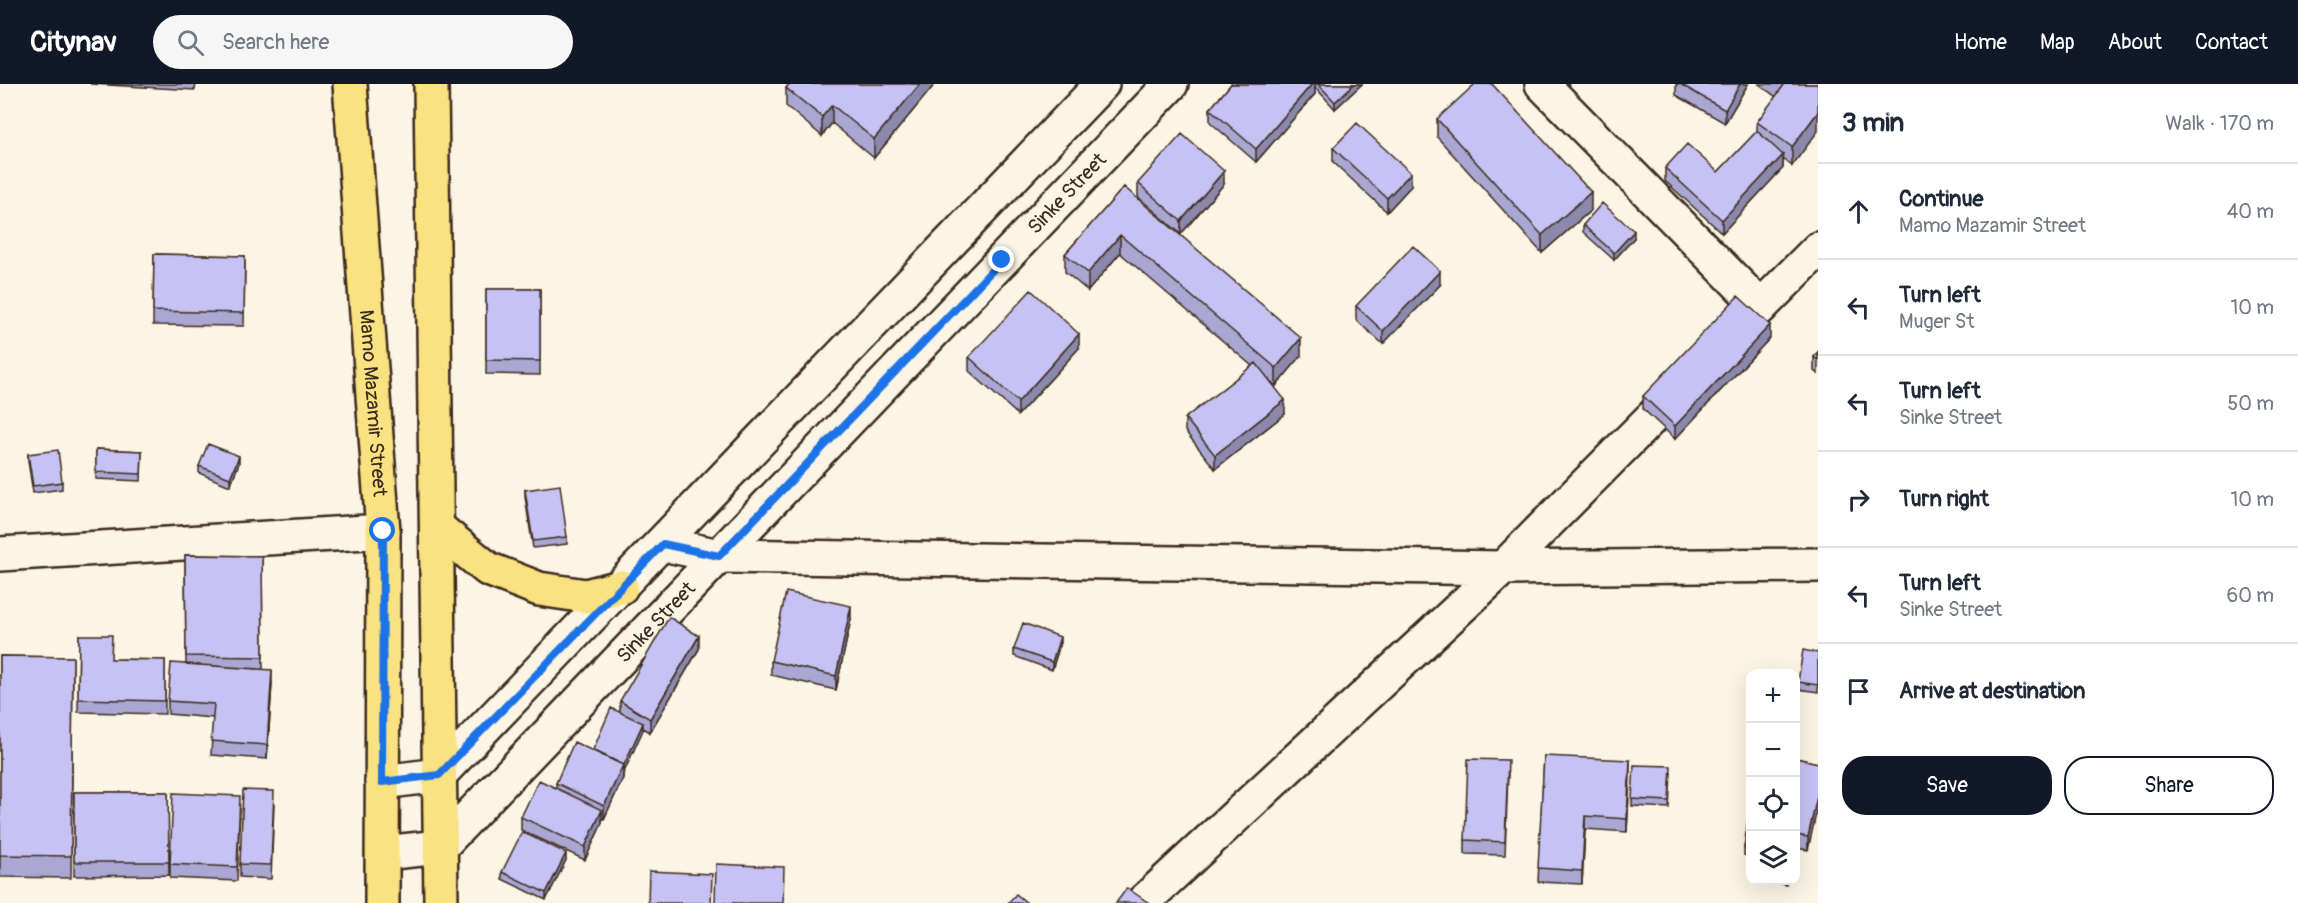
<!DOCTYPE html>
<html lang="en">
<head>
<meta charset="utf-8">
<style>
	:root { --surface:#fff; --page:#f6f6f7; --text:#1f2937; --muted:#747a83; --line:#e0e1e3; --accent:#111827 }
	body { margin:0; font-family:Pangolin,sans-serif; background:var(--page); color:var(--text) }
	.controls { position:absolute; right:18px; bottom:18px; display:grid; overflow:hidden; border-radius:12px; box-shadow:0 6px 24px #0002 }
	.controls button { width:54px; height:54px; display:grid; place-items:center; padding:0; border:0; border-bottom:2px solid var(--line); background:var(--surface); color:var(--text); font:30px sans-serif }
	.stop { position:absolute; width:18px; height:18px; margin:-14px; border:4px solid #1a73e8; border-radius:50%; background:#fff }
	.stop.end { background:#1a73e8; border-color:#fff; box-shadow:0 2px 6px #0008 }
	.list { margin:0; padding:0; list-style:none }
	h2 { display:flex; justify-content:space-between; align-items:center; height:78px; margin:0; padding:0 24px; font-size:26px }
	h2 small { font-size:20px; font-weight:400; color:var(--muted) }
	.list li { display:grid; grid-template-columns:39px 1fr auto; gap:18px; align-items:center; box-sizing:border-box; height:96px; padding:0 24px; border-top:2px solid var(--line) }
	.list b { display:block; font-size:22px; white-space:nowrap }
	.list p { margin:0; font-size:20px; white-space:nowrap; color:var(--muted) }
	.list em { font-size:20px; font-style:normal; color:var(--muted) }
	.actions { display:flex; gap:12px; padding:18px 24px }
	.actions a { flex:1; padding:14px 0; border:2px solid var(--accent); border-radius:24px; text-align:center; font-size:21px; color:var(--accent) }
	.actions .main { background:var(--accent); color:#fff }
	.icon { flex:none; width:33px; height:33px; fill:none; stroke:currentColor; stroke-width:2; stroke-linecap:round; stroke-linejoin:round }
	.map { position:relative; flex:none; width:1818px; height:819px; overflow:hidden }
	header { display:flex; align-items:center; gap:36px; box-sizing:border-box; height:84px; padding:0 30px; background:var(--accent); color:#fff }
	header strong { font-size:28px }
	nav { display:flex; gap:33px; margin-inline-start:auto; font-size:21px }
	.search { width:420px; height:54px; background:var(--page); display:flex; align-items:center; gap:15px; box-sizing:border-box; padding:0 21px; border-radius:33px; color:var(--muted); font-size:22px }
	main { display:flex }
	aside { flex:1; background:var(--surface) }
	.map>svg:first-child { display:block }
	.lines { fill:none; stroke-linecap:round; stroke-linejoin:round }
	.minor-casing { stroke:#3b2a1e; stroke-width:38 }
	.tertiary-casing { stroke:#3b2a1e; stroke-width:38 }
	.primary-casing { stroke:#3b2a1e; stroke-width:38 }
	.minor { stroke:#fcf5e5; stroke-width:33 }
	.tertiary { stroke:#fcf5e5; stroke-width:33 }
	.primary { stroke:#fae181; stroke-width:33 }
	.wall { fill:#aaa7d2; stroke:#3b2a1e; stroke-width:1.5 }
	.shaded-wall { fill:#8b88ab; stroke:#3b2a1e; stroke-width:1.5 }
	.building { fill:#c6c2f4; stroke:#3b2a1e; stroke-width:1.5 }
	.route { stroke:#1a73e8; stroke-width:8 }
	.labels { text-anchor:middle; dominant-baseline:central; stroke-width:4.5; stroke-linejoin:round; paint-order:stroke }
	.street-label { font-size:20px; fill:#3b2a1e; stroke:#fcf5e5 }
</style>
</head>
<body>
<header>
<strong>Citynav</strong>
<div class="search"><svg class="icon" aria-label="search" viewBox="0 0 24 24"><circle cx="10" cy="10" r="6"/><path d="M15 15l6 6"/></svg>Search here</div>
<nav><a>Home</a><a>Map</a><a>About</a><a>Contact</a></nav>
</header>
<main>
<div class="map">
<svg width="1818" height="819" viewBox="0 0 1818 819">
	<rect width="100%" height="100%" fill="#fcf5e5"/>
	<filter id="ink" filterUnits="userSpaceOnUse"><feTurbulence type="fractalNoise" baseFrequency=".0167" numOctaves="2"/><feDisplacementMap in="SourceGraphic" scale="12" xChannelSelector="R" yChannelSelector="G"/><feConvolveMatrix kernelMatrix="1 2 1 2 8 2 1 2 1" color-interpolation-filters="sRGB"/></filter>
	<g filter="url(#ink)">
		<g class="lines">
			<g class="minor-casing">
				<path id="minor" d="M1542 0 1761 223
					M1724 260 1818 165
					M663 460 719 472 1503 484 1818 481
					M1142 819 1503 484 1684 301"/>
			</g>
			<g class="tertiary-casing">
				<g id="tertiary">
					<path d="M0 470 383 447"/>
					<path d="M382 698 439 691 1102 0"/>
					<path id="s1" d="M383 769 440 763 1171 0"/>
				</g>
			</g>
			<g class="primary-casing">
				<g id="primary">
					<path id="s2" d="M350 0 383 447 382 819"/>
					<path d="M431 0 441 819"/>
					<path d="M438 444 488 485 539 505 586 512 621 503"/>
				</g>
			</g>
			<use href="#minor" class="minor"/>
			<use href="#tertiary" class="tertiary"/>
			<use href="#primary" class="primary"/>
		</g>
		<path class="wall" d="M90 0H196L195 6Z
			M790 0H935L874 74 832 39 822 52 786 22V4Z
			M1231 0H1362L1335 25 1315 3V10L1256 78 1210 38V25Z
			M1676 0H1748L1725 39 1676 11Z
			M1759 0H1818L1792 82 1783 75V84L1722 149 1665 97V84L1718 88 1757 47V38L1776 13Z
			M1437 35 1591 126 1542 169 1437 53Z
			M1333 64 1411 102 1387 128 1333 78Z
			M1138 99 1224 100 1181 150 1138 113Z
			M1124 103 1301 272 1276 302 1269 296 1285 330 1215 385 1185 347V334L1252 282 1120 169 1088 207 1065 188V170Z
			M1583 141 1634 154 1614 176 1583 148Z
			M154 170 245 172 244 242 153 241Z
			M1440 201 1383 260 1356 236V222Z
			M486 205H540V291L486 290Z
			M1770 254 1675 355 1643 325V312Z
			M1079 264 1018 331 969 287V273Z
			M1818 268V290L1814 287V273Z
			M96 365 142 367 141 397 96 395Z
			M28 370 62 398V405L33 409 28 377Z
			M239 379 230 402 199 389V382Z
			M525 406 567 453V460L533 464 525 413Z
			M185 471 262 472 263 585 272 599 267 675 211 671 213 634 168 630V617L186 580Z
			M851 535 836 606 771 591V577Z
			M79 551 112 575 165 576V630L78 628Z
			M1060 560 1052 586 1014 572V565Z
			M699 565 650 648 643 644 624 688 623 687V694L604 735H602V739L585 776 521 746V733L556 704V699L593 667 620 628V617Z
			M1818 569V608L1798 605V598Z
			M0 572 73 573 71 794 0 793Z
			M1544 672 1630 690 1627 748 1585 745 1582 800 1538 798Z
			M1796 674 1818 679 1808 766 1796 764Z
			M1671 689 1669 724 1632 722V715Z
			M1508 690 1505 771 1465 770V756Z
			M74 708H168L169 791 74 792Z
			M274 720 271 795 240 793V780Z
			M240 725 237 797 170 794V780Z
			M1750 733V772L1744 771V764Z
			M566 776 546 816 502 795V788Z
			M1767 796H1787L1786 801Z"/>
		<path class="shaded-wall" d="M920 0H935L874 74V55Z
			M1312 0H1315V10L1256 78V65Z
			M1354 0H1362L1335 25V18Z
			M1740 0H1748L1725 39V26Z
			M832 21V39L822 52V33Z
			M1818 28V47L1792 82V63Z
			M1783 71V84L1722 149V136Z
			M1224 87V100L1181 150V137Z
			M1411 89V102L1387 128V114Z
			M1591 108V126L1542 169V151Z
			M1634 147V154L1614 176V169Z
			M1120 151V169L1088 207V189Z
			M1440 187V201L1383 260V247Z
			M1770 241V254L1675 355V342Z
			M1079 250V264L1018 331V318Z
			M1301 254V272L1276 302V284Z
			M1285 316V330L1215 385V371Z
			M239 372V379L230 402V394Z
			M851 522V535L836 606V592Z
			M699 552V565L650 648V635Z
			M1060 553V560L1052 586V578Z
			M272 586V599L267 675V661Z
			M643 639V646L624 688V681Z
			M1630 676V690L1627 748V735Z
			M623 681V694L604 735V722Z
			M1818 708V721L1808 766V753Z
			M602 726V739L585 776V763Z
			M1585 732V745L1582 800V787Z
			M566 769V776L546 816V809Z"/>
		<path class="building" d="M789 0H920L874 55 832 21 822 33 786 4Z
			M1231 0H1312L1256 65 1210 25Z
			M1318 0H1354L1335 18Z
			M1475 0H1492L1591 108 1542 151 1437 35Z
			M1680 0H1740L1725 26Z
			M1784 0H1818V28L1792 63 1757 38 1784 1Z
			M1357 39 1411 89 1387 114 1333 64Z
			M1757 47 1783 71 1722 136 1665 84 1687 60 1718 88Z
			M1182 50 1224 87 1181 137 1138 99Z
			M1124 103 1301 254 1276 284 1120 151 1088 189 1065 170Z
			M1602 119 1634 147 1614 169 1583 141Z
			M1413 162 1440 187 1383 247 1356 222Z
			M154 170 245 172 244 229 153 227Z
			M486 205H540V277L486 276Z
			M1031 206 1079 250 1018 318 969 273Z
			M1738 212 1770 241 1675 342 1643 312Z
			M1818 268V276L1814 273Z
			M1256 279 1285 316 1215 371 1185 334Z
			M208 360 239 372 230 394 199 382Z
			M96 365 142 367 141 390 96 388Z
			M58 366 62 398 33 402 28 370Z
			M560 401 567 453 533 457 525 406Z
			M185 471 262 472 263 573 186 572Z
			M786 508 851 522 836 592 771 577Z
			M669 533 699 552 650 635 620 617Z
			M1023 539 1060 553 1052 578 1014 565Z
			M79 551H112L111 575 165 576V617L78 615Z
			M1803 566 1818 569V601L1798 598Z
			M0 572 73 573 71 772 0 771Z
			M171 579 272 586 267 661 211 657 214 620 168 617Z
			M611 624 643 639 624 681 593 666Z
			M574 658 623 681 604 722 556 699Z
			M1544 672 1630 676 1627 735 1585 732 1582 787 1538 784Z
			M1796 674 1818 679V708L1808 753 1796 751Z
			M1468 675 1508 676 1505 758 1465 756Z
			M1634 681 1671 682 1669 717 1632 715Z
			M539 696 602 726 585 763 521 733Z
			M243 706 274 707 271 781 240 780Z
			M74 708H168L169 778H74Z
			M173 709 240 712 237 783 170 780Z
			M1748 733H1750V765L1744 764Z
			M522 748 566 769 546 809 502 788Z
			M716 780 784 783 783 819H715Z
			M649 787 712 790 711 819H648Z
			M1127 804 1149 819H1116Z
			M1016 810 1027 819H1008Z"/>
	</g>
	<g class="lines" filter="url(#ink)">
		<path class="route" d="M383 447 382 698 439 691 663 460 719 472 1002 176"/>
	</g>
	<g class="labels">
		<g class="street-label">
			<text stroke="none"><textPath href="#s1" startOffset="963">Sinke Street</textPath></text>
			<text stroke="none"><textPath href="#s2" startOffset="320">Mamo Mazamir Street</textPath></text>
			<text stroke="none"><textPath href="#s1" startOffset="369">Sinke Street</textPath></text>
		</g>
	</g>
</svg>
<div class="controls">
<button>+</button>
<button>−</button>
<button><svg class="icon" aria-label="locate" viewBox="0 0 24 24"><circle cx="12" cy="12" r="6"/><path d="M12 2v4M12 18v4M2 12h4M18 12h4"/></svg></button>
<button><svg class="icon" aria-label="layers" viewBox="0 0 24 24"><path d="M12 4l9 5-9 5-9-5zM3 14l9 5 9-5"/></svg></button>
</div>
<div class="stop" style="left:383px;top:447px"></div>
<div class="stop end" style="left:1002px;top:176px"></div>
</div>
<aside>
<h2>3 min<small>Walk · 170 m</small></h2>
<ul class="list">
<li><svg class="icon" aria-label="ahead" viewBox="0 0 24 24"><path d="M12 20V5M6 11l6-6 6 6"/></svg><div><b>Continue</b><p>Mamo Mazamir Street</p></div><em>40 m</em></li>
<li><svg class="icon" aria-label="left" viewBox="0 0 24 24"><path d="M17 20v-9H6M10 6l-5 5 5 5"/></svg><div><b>Turn left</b><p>Muger St</p></div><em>10 m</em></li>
<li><svg class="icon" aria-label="left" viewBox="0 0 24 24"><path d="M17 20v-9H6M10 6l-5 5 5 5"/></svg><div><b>Turn left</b><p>Sinke Street</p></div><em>50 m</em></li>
<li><svg class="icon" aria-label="right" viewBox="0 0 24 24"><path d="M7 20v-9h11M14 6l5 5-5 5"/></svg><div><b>Turn right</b></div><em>10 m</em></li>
<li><svg class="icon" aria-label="left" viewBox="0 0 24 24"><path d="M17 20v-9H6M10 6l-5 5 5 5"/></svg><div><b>Turn left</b><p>Sinke Street</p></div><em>60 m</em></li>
<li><svg class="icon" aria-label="arrive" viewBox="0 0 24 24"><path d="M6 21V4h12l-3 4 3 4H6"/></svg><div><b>Arrive at destination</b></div></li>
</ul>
<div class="actions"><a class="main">Save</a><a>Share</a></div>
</aside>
</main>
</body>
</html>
